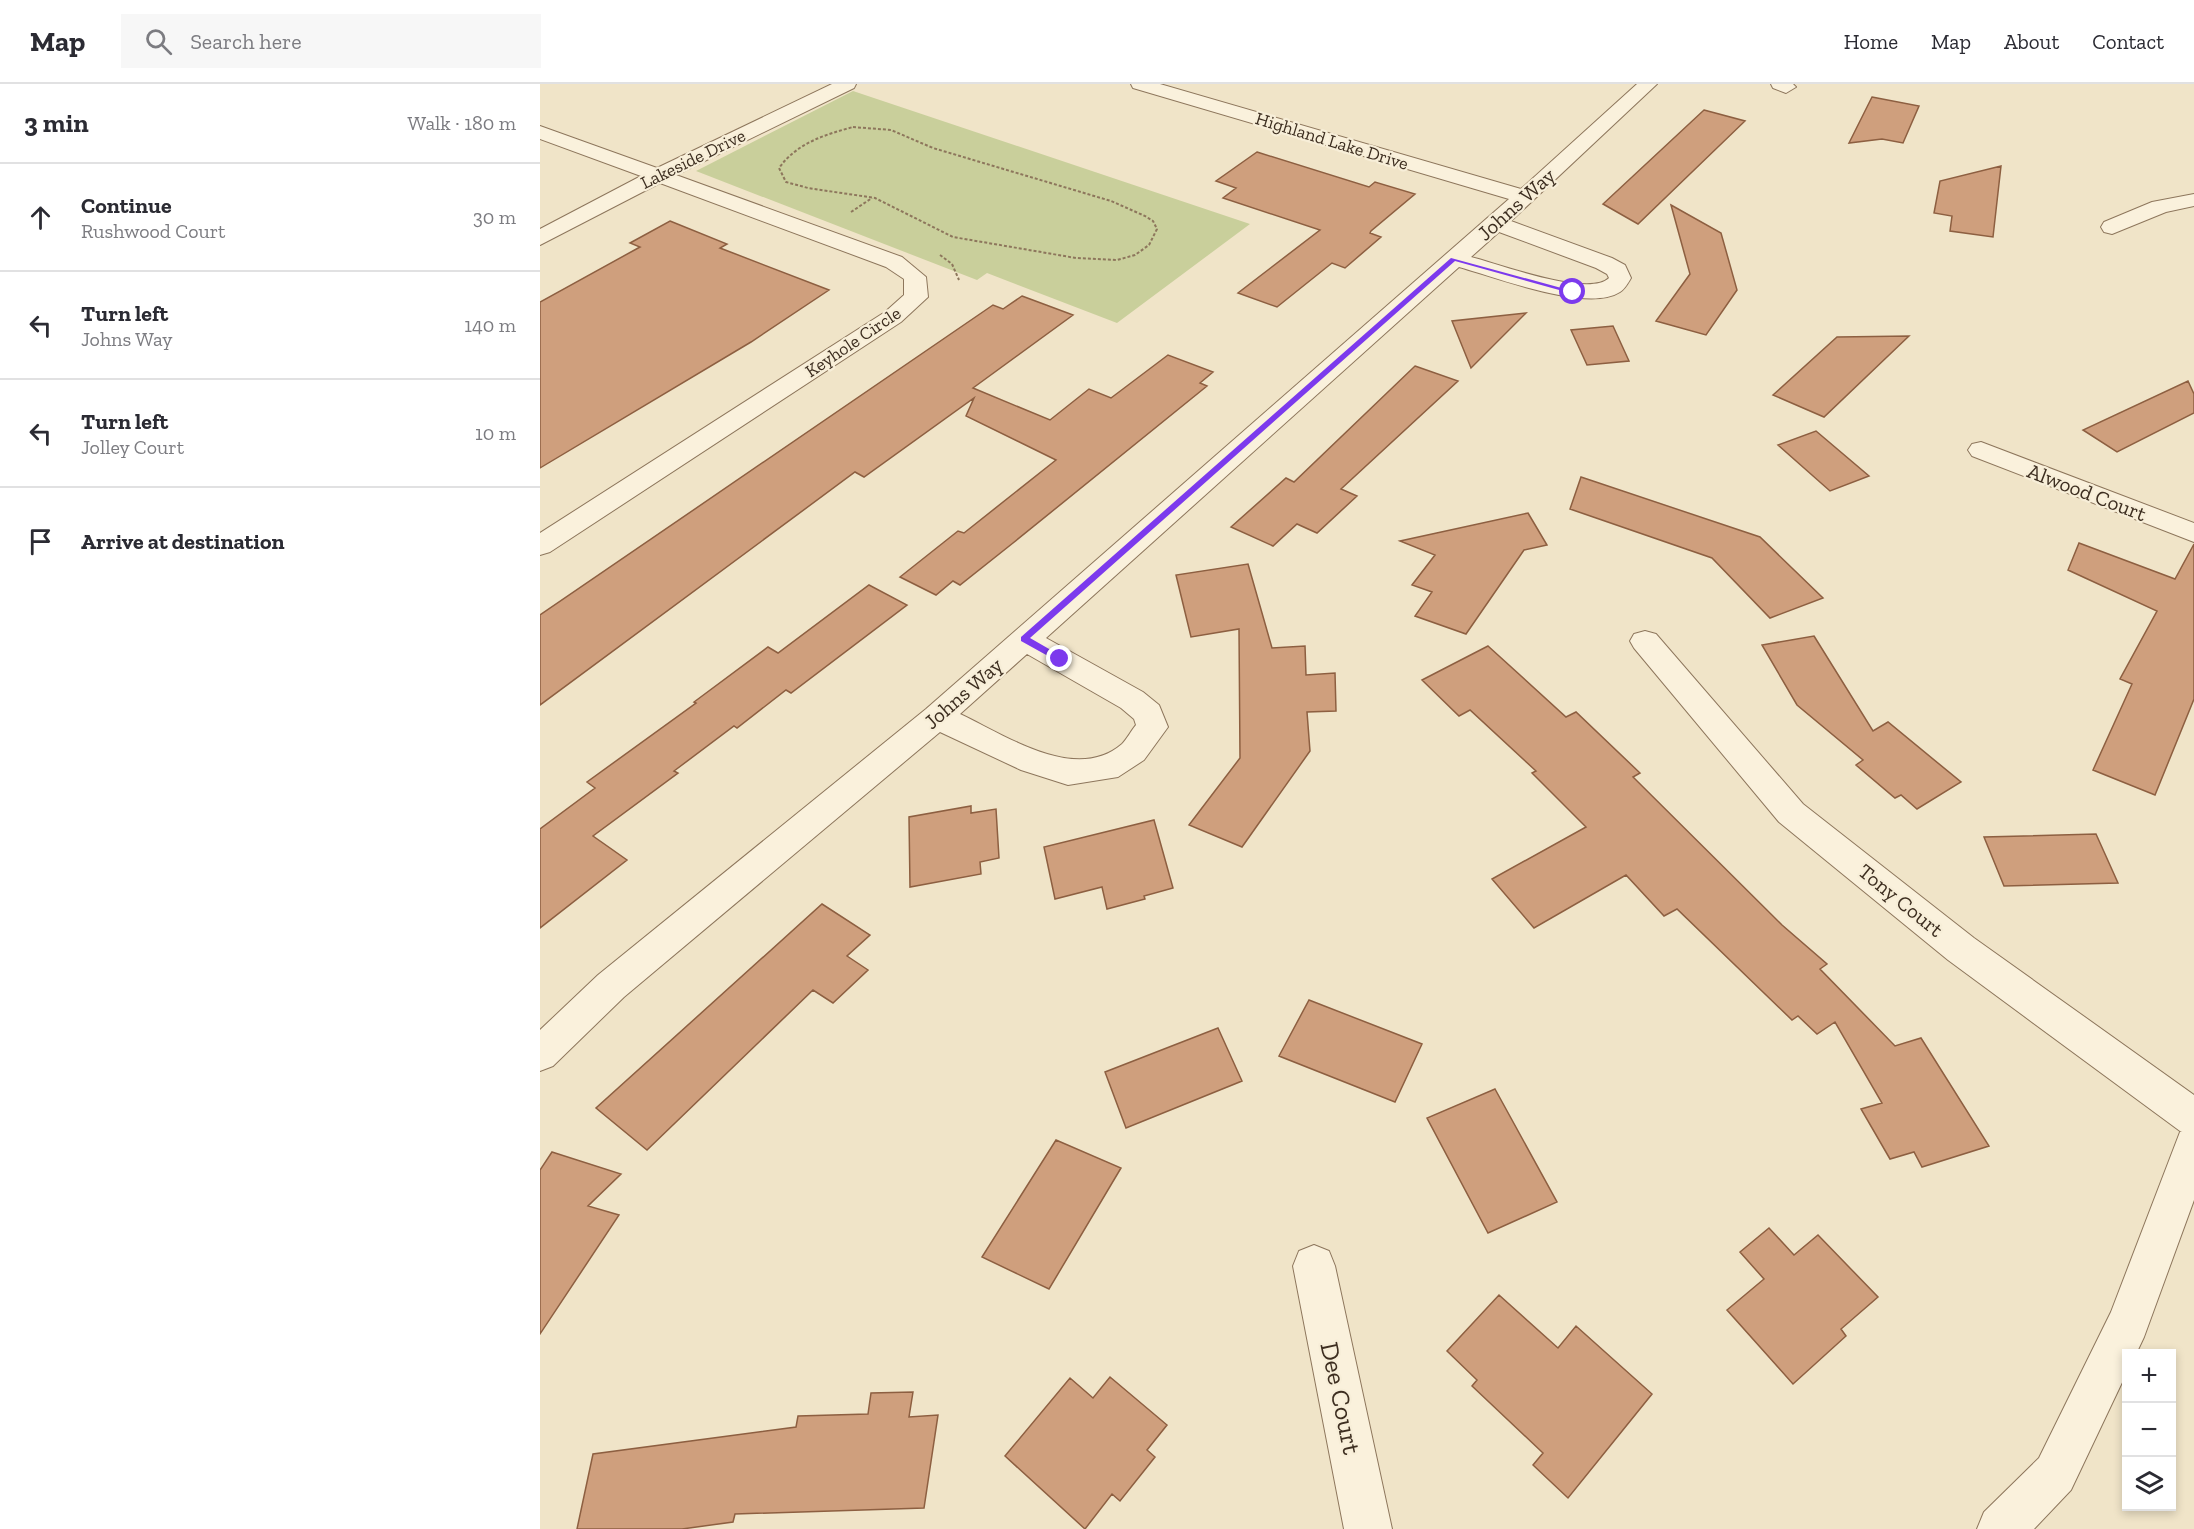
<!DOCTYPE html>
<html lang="en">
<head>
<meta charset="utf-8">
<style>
	:root { --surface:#fff; --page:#f7f7f7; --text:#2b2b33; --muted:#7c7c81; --line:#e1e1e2 }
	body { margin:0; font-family:"Zilla Slab",serif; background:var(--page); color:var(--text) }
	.controls { position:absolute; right:18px; bottom:18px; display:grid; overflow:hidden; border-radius:0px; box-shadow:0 3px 9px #0003 }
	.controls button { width:54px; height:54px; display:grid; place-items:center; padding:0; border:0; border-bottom:2px solid var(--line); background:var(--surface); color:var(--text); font:30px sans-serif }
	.stop { position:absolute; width:18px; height:18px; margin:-14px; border:4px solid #7c3aed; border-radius:50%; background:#fff }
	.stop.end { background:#7c3aed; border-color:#fff; box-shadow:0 2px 6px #0008 }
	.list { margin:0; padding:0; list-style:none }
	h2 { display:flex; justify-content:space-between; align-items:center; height:78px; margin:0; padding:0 24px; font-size:26px }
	h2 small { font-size:20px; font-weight:400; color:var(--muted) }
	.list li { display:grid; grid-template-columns:39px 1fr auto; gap:18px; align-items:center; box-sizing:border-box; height:108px; padding:0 24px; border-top:2px solid var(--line) }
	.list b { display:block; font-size:22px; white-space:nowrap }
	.list p { margin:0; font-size:20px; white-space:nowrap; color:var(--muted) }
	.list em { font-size:20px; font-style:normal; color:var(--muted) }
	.icon { flex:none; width:33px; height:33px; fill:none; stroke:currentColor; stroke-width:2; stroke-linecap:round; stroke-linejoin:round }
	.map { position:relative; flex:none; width:1654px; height:1445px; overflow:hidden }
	header { display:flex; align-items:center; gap:36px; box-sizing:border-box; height:84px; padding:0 30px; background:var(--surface); border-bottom:2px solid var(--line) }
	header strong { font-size:28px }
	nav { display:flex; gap:33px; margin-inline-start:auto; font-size:21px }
	.search { width:420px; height:54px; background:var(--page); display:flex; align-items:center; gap:15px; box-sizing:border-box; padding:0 21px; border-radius:0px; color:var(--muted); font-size:22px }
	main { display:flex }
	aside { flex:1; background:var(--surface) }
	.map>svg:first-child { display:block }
	.green { fill:#c9cf9b }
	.building { fill:#cf9f7d; stroke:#8d5f41; stroke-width:1.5 }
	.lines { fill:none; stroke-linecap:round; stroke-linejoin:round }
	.minor-casing { stroke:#8d765c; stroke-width:2 }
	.tertiary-casing { stroke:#8d765c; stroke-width:2 }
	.path { stroke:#8d765c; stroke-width:2; stroke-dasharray:3 2; stroke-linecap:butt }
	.minor { fill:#faf1dc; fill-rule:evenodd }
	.tertiary { fill:#faf1dc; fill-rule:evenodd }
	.route { fill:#7c3aed }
	.labels { text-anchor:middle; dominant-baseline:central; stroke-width:4.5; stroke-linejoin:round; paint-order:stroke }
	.far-street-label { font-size:18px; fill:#3d2e20; stroke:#f7eed8 }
	.street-label { font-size:21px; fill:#3d2e20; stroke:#f7eed8 }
	.near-street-label { font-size:26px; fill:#3d2e20; stroke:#f7eed8 }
</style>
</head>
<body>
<header>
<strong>Map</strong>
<div class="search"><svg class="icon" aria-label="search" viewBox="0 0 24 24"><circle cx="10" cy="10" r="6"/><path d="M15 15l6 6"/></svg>Search here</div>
<nav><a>Home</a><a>Map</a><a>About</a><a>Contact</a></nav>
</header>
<main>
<aside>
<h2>3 min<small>Walk · 180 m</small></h2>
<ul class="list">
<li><svg class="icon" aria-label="ahead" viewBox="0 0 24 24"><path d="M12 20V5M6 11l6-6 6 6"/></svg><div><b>Continue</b><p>Rushwood Court</p></div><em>30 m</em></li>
<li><svg class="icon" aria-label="left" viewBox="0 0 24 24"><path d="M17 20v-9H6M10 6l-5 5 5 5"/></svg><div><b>Turn left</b><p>Johns Way</p></div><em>140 m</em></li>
<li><svg class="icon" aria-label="left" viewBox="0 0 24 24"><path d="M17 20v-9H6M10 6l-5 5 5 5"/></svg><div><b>Turn left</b><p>Jolley Court</p></div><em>10 m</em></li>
<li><svg class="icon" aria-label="arrive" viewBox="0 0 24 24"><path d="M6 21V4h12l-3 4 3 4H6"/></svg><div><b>Arrive at destination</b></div></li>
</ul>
</aside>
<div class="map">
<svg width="1654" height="1445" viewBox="0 0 1654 1445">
	<rect width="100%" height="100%" fill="#f0e4c8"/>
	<path class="green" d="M313 7 710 140 577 239 447 189 437 196 156 87Z"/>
	<path class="building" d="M1332 13 1379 22 1363 59 1342 55 1309 59Z
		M1164 26 1205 37 1098 140 1063 120Z
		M717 68 829 103 835 98 875 110 831 147 830 149 841 153 805 184 792 179 737 223 698 209 780 146 683 114 696 104 676 97Z
		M1461 82 1453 153 1410 147 1412 132 1394 129 1400 97Z
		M1131 121 1181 149 1197 206 1166 251 1116 237 1150 190Z
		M130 137 187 160 180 164 289 206 211 258 0 384V218L100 163 90 159Z
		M482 212 533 231 433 304 510 336 549 305 571 314 628 271 673 288 660 299 667 302 473 459 420 501 413 497 396 511 360 493 418 447 424 449 516 376 426 332 434 314 324 393 315 388 0 621V531L453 221 463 225Z
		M986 229 931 284 912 237Z
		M1073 242 1089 277 1047 281 1031 246Z
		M1369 252 1284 333 1233 311 1297 253Z
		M875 282 918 297 801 405 817 412 777 449 757 440 733 462 691 443 746 394 754 398Z
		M1648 297 1654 310V329L1577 368 1543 346Z
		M1276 347 1329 392 1290 407 1238 361Z
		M1041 393 1220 453 1283 514 1230 534 1172 474 1030 425Z
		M988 429 1007 461 984 466 926 550 875 532 892 508 872 501 895 471 860 457Z
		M1539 459 1635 495 1654 460V615L1615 711 1553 686 1592 600 1580 595 1617 527 1528 486Z
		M708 480 732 564 765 562 766 591 795 589 796 627 767 628 770 667 702 763 649 741 700 674 699 545 651 553 636 491Z
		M329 501 367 521 251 609 246 606 197 644 194 642 134 687 138 689 53 752 87 776 0 844V745L55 704 47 698 156 619 154 618 228 563 238 569Z
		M1274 552 1333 647 1348 638 1421 698 1377 725 1361 711 1355 714 1316 681 1323 676 1257 621 1222 561Z
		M948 562 1026 633 1036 628 1100 689 1093 693 1242 841 1287 880 1280 885 1355 962 1381 954 1449 1062 1382 1083 1374 1068 1350 1075 1321 1025 1342 1019 1295 938 1277 950 1258 932 1252 936 1137 825 1124 832 1086 791 994 844 952 795 1046 743 992 689 996 687 930 626 919 632 882 596Z
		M431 722V729L456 725 459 774 440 778 441 790 370 803 369 733Z
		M614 736 633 804 604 812 605 815 567 825 562 803 515 815 504 763Z
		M1556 750 1578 799 1464 802 1444 753Z
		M282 820 330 851 307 872 328 886 293 919 273 906 107 1066 56 1024Z
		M769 916 882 960 855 1018 739 972Z
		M678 944 702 997 586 1044 565 988Z
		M955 1005 1017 1118 948 1149 887 1034Z
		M516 1056 581 1084 509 1205 442 1173Z
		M12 1068 81 1090 48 1122 79 1131 0 1250V1086Z
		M1229 1144 1254 1171 1278 1151 1338 1213 1301 1245 1306 1252 1253 1300 1187 1226 1224 1195 1200 1168Z
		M959 1211 1018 1264 1036 1242 1112 1310 1028 1414 993 1381 1003 1369 932 1302 937 1296 907 1267Z
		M570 1293 627 1341 607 1366 615 1373 580 1417 572 1410 545 1445 465 1372 530 1294 553 1314Z
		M373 1308 369 1333 398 1331 384 1424 195 1430 193 1438 142 1445H37L53 1370 256 1343 258 1332 328 1330 331 1309Z"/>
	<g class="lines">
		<g class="minor-casing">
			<path id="minor" d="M292 0H316L314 4 136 91 362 173 386 193 388 213 361 238 10 468 0 471V449L345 228 364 211V195L346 183 120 99 0 161V145L101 92 0 55V42L117 84Z
				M591 0H620L981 105 1097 0H1117L971 137 1072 174 1085 181 1091 194C1088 199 1085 205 1080 208 1048 229 955 193 919 183L506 554 603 608 619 621 628 643 604 676 578 693 528 701 481 686 400 648 84 913 13 982 0 987V946L58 891 386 625 969 115 593 4ZM959 148 1056 184 1067 190 1069 194C1049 214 959 180 931 173ZM487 570 581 624 594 635 596 641C591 647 587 655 582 660 536 700 465 651 420 630Z
				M1231 0H1253L1256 3 1246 9 1233 4Z
				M1654 110V122L1626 128 1572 150 1564 148 1561 143 1564 138 1612 118Z
				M1441 358 1654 439V458L1432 372 1428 366 1432 360Z
				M1105 547 1116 550 1263 720 1434 854 1654 1011V1052L1640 1047 1408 876 1239 738 1094 564 1090 557 1094 550Z
				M774 1161 789 1167 795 1182 852 1445H804L753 1182 759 1167Z"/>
		</g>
		<g class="tertiary-casing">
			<path id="tertiary" d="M1654 1043V1116L1604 1253 1596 1270H1586V1290L1531 1406 1494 1445H1437L1444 1428 1499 1374 1571 1228 1640 1048Z"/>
		</g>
		<path class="path" d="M313 43 351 46 393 64 571 117 605 132 613 137 617 145 609 161 595 171 577 176 536 174 413 153 335 114 268 104 246 98 239 84C257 59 284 51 313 43Z
			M311 128 332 114
			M400 171 412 180 419 196"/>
		<use href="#minor" class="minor"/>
		<use href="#tertiary" class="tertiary"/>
	</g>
	<path class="route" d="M911 174 1036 208 1030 209 915 177 490 554 523 573V577H517L481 557V553Z"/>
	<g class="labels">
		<g class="far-street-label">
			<text transform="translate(792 57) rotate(17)">Highland Lake Drive</text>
			<text transform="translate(153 75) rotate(-26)">Lakeside Drive</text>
			<text transform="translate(313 258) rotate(-34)">Keyhole Circle</text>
		</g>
		<g class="street-label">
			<text transform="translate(976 120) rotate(-42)">Johns Way</text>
			<text transform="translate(1547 408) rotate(21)">Alwood Court</text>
			<text transform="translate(423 609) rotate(-41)">Johns Way</text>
			<text transform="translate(1361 816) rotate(39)">Tony Court</text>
		</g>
		<g class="near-street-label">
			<text transform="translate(801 1314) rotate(78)">Dee Court</text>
		</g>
	</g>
</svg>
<div class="controls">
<button>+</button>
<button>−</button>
<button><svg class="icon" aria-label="layers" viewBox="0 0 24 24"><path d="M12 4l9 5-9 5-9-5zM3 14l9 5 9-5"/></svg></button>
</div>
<div class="stop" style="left:1033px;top:208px"></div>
<div class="stop end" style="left:520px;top:575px"></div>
</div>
</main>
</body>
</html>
